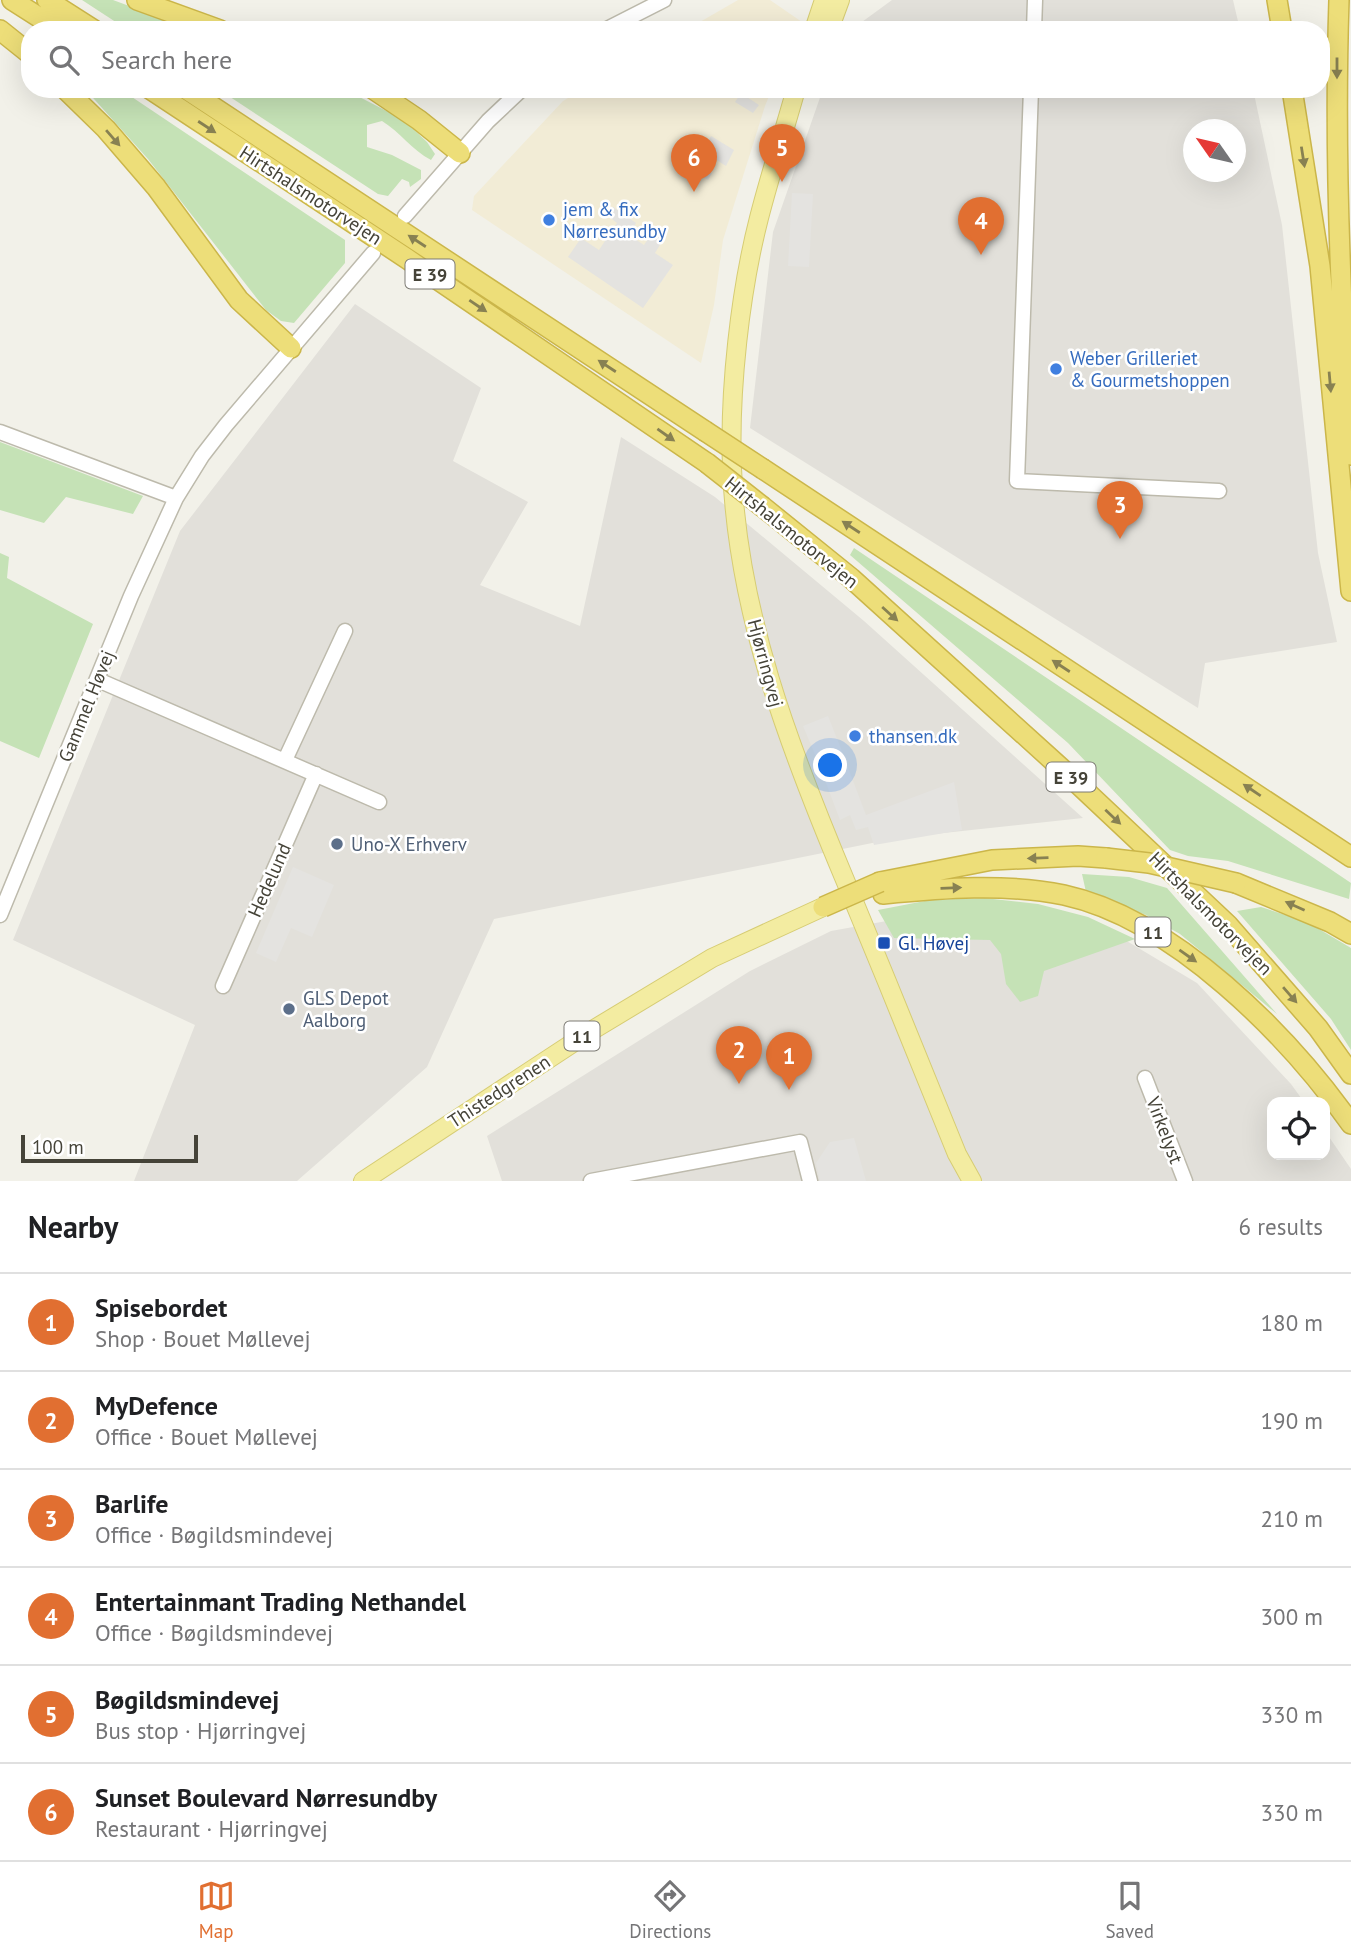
<!DOCTYPE html>
<html lang="en">
<head>
<meta charset="utf-8">
<style>
	:root { --surface:#fff; --page:#f2f2f2; --text:#202124; --muted:#757577; --line:#e0e0e0; --accent:#e16f31 }
	body { margin:0; font-family:"PT Sans",sans-serif; background:var(--page); color:var(--text) }
	.controls { position:absolute; right:21px; bottom:21px; display:grid; overflow:hidden; border-radius:14px; box-shadow:0 7px 28px #0002 }
	.controls button { width:63px; height:63px; display:grid; place-items:center; padding:0; border:0; border-bottom:2px solid var(--line); background:var(--surface); color:var(--text); font:35px sans-serif }
	.compass { position:absolute; left:1183px; top:119px; width:63px; height:63px; border-radius:50%; background:var(--surface); box-shadow:0 7px 28px #0002; rotate:304deg }
	.scale { position:absolute; left:21px; bottom:18px; width:177px; box-sizing:border-box; padding-left:7px; border:4px solid #454338; border-top:0; font-size:19px; line-height:24px; white-space:nowrap; color:#454338; -webkit-text-stroke:5px #fff; paint-order:stroke }
	.you { position:absolute; left:831px; top:766px; width:24px; height:24px; margin:-18px; border:5px solid #fff; border-radius:50%; background:#1a73e8; box-shadow:0 0 0 10px #1a73e833 }
	.badge { display:grid; place-items:center; width:46px; height:46px; border-radius:50%; background:var(--accent); color:#fff; font-size:23px; font-weight:700 }
	.pin { position:absolute; translate:-50% -58px; filter:drop-shadow(0 2px 4px #0008) }
	.pin::after { content:''; position:absolute; top:37px; width:24px; height:21px; background:inherit; clip-path:polygon(0 0,100% 0,50% 100%) }
	.list { margin:0; padding:0; list-style:none }
	h2 { display:flex; justify-content:space-between; align-items:center; height:91px; margin:0; padding:0 28px; font-size:30px }
	h2 small { font-size:23px; font-weight:400; color:var(--muted) }
	.list li { display:grid; grid-template-columns:46px 1fr auto; gap:21px; align-items:center; box-sizing:border-box; height:98px; padding:0 28px; border-top:2px solid var(--line) }
	.list b { display:block; font-size:26px; white-space:nowrap }
	.list p { margin:0; font-size:23px; white-space:nowrap; color:var(--muted) }
	.list em { font-size:23px; font-style:normal; color:var(--muted) }
	.icon { flex:none; width:38px; height:38px; fill:none; stroke:currentColor; stroke-width:2; stroke-linecap:round; stroke-linejoin:round }
	.map { position:relative; flex:none; width:1351px; height:1181px; overflow:hidden }
	.search { position:absolute; background:var(--surface); box-shadow:0 7px 28px #0002; left:21px; right:21px; top:21px; height:77px; display:flex; align-items:center; gap:18px; box-sizing:border-box; padding:0 24px; border-radius:28px; color:var(--muted); font-size:26px }
	.sheet { height:679px; background:var(--surface) }
	nav { display:flex; justify-content:space-around; align-items:center; box-sizing:border-box; height:98px; border-top:2px solid var(--line); background:var(--surface); font-size:19px; color:var(--muted) }
	nav a { display:grid; justify-items:center; gap:4px }
	nav .on { color:var(--accent) }
	.map>svg:first-child { display:block }
	.commercial { fill:#f2ecd6 }
	.industrial { fill:#e2e0da; fill-rule:evenodd }
	.green { fill:#c5e2b6 }
	.parking { fill:#e4e3e0 }
	.lines { fill:none; stroke-linecap:round; stroke-linejoin:round }
	.minor-casing { stroke:#bdbaac; stroke-width:17 }
	.major-casing { stroke:#d6cc73; stroke-width:20 }
	.highway-casing { stroke:#cbb64a; stroke-width:22 }
	.minor { stroke:#fff; stroke-width:14 }
	.major { stroke:#f3eca1; stroke-width:18 }
	.highway { stroke:#edde79; stroke-width:19 }
	.highway-bridge-casing { stroke:#cbb64a; stroke-width:22; stroke-linecap:butt }
	.highway-bridge { stroke:#edde79; stroke-width:19 }
	.oneway { fill:#888152 }
	.shop-dot { fill:#3f7fe0; stroke:#fff; stroke-width:2.5 }
	.service-dot { fill:#5c6f8a; stroke:#fff; stroke-width:2.5 }
	.transit-dot { fill:#1a4fb4; stroke:#fff; stroke-width:2.5 }
	.labels { text-anchor:middle; dominant-baseline:central; stroke-width:5; stroke-linejoin:round; paint-order:stroke }
	.shield { fill:#fff; stroke:#7d7b74; stroke-width:2 }
	.shield-label { font-size:18px; font-weight:bold; fill:#454338 }
	.street-label { font-size:19px; fill:#454338; stroke:#fff }
	.shop-label { font-size:19px; fill:#366cbe; stroke:#fff; text-anchor:start }
	.service-label { font-size:19px; fill:#4e5e75; stroke:#fff; text-anchor:start }
	.transit-label { font-size:19px; fill:#164399; stroke:#fff; text-anchor:start }
</style>
</head>
<body>
<div class="map">
<svg width="1351" height="1181" viewBox="0 0 1351 1181">
	<rect width="100%" height="100%" fill="#f2f1e9"/>
	<path class="commercial" d="M738 0H770L802 22 798 30H686Z
		M583 89H772L765 106 723 240 714 305 701 363 472 210 474 196 563 101Z"/>
	<path class="industrial" d="M892 0H1233L1240 30H851Z
		M823 89H1253L1282 225 1318 553 1337 642 1205 663 1198 708 750 428 773 232ZM1194 130H1236V172H1194Z
		M355 304 481 388 453 461 528 502 480 585 580 626 621 437 715 497 864 621 1083 818 897 838 494 919 427 1067 297 1181H134L195 1025 13 940 180 531Z
		M909 917 1120 937 1197 983 1291 1084 1304 1102H1272V1155H1325V1131L1351 1169V1181H502L487 1136 750 971 831 931Z"/>
	<path class="green" d="M82 0H113L194 30H128Z
		M85 89H120L345 240V263L294 323 281 321 266 310 148 159Z
		M218 89H344L404 120 427 142 435 154 431 160C412 150 400 132 382 121L367 125V147L392 155 421 170V179L410 187 409 182 402 179 388 196 378 194Z
		M0 442 143 496 133 514 66 497 44 523 0 510Z
		M854 548 1351 883 1349 899 1228 861 1188 856 1170 850 1068 743 850 555Z
		M0 553 9 557 7 578 93 624 39 758 0 741Z
		M1082 874 1129 877 1167 888 1277 1014 1180 934 1146 915 1086 892Z
		M984 898 1038 904 1088 917 1135 939 1044 971 1038 996 1020 1002 1006 984 1001 954 990 940 894 938 878 910 930 900Z
		M1261 907 1307 922 1351 948V1050L1331 1019 1237 911Z"/>
	<path class="parking" d="M741 93 759 105 753 113 735 102Z
		M711 136 734 150 726 166 702 151Z
		M690 158 712 173 708 180 685 165Z
		M792 193 813 194 809 267 788 266Z
		M613 207 636 223 629 235 644 245 652 233 663 240 655 253 673 265 643 308 568 257 581 238 599 250 617 223 608 216Z
		M828 716 843 754 819 764 803 726Z
		M844 757 866 815 954 782 962 830 874 845 868 827 856 830 850 815 840 820 820 767Z
		M293 867 334 885 312 937 291 928 276 962 256 953Z
		M854 1138 866 1181H820L816 1163 830 1142Z"/>
	<g class="lines">
		<g class="minor-casing">
			<path id="minor" d="M605 30 664 0
				M1034 30 1035 0
				M1031 89 1017 481 1219 491
				M405 216 488 121 522 89
				M0 432 176 498
				M98 680 379 802
				M285 760 345 631
				M0 915 131 596 176 498 202 456 226 425 373 253
				M223 986 316 774
				M1145 1078 1185 1181
				M591 1181 800 1142 810 1181"/>
		</g>
		<g class="major-casing">
			<path id="major" d="M814 30 824 0
				M829 30 840 0
				M796 89C784 132 770 175 759 218 740 292 729 391 732 468 737 612 790 749 845 880 883 971 920 1063 957 1154L972 1181
				M363 1181 591 1031 712 958 823 907"/>
		</g>
		<g class="highway-casing">
			<path id="highway" d="M12 0 59 30
				M47 0 94 30
				M137 0 220 30
				M1277 0 1282 30
				M1339 0C1334 151 1340 304 1351 455
				M0 30 30 54
				M65 89 106 129 156 187 239 300 291 348
				M150 89 406 258 707 463
				M186 89 705 431
				M373 89 419 120 460 153
				M1292 89 1320 266 1351 591
				M763 469 1351 857
				M763 507 851 578 1061 768 1228 925 1318 1028 1351 1074
				M880 882 992 860 1078 856 1106 858
				M1236 883 1330 922 1351 934
				M883 894C944 888 1004 883 1064 895 1174 919 1288 1035 1351 1124"/>
		</g>
		<use href="#minor" class="minor"/>
		<use href="#major" class="major"/>
		<use href="#highway" class="highway"/>
		<g class="highway-bridge-casing">
			<path id="highway-bridge" d="M705 431 763 469
				M707 463 763 507
				M1106 858 1149 863 1236 883
				M823 907 880 882"/>
		</g>
		<use href="#highway-bridge" class="highway-bridge"/>
	</g>
	<defs><path id="oneway-solid" d="M-6-.8H1V-3.2L6.5 0L1 3.2V.8H-6Z" transform="scale(1.75)"/></defs>
	<g class="oneway">
		<use href="#oneway-solid" transform="translate(1337 68) rotate(90)"/>
		<use href="#oneway-solid" transform="translate(207 127) rotate(33)"/>
		<use href="#oneway-solid" transform="translate(113 138) rotate(49)"/>
		<use href="#oneway-solid" transform="translate(1303 157) rotate(81)"/>
		<use href="#oneway-solid" transform="translate(417 241) rotate(-147)"/>
		<use href="#oneway-solid" transform="translate(478 306) rotate(34)"/>
		<use href="#oneway-solid" transform="translate(607 366) rotate(-147)"/>
		<use href="#oneway-solid" transform="translate(1330 382) rotate(85)"/>
		<use href="#oneway-solid" transform="translate(666 435) rotate(35)"/>
		<use href="#oneway-solid" transform="translate(851 527) rotate(-147)"/>
		<use href="#oneway-solid" transform="translate(890 614) rotate(42)"/>
		<use href="#oneway-solid" transform="translate(1061 666) rotate(-147)"/>
		<use href="#oneway-solid" transform="translate(1252 790) rotate(-146)"/>
		<use href="#oneway-solid" transform="translate(1113 817) rotate(43)"/>
		<use href="#oneway-solid" transform="translate(1038 858) rotate(178)"/>
		<use href="#oneway-solid" transform="translate(951 888) rotate(-2)"/>
		<use href="#oneway-solid" transform="translate(1295 906) rotate(-156)"/>
		<use href="#oneway-solid" transform="translate(1188 956) rotate(35)"/>
		<use href="#oneway-solid" transform="translate(1290 995) rotate(49)"/>
	</g>
	<g class="shop-dot">
		<circle cx="549" cy="220" r="7"/>
		<circle cx="1056" cy="369" r="7"/>
		<circle cx="855" cy="736" r="7"/>
	</g>
	<g class="service-dot">
		<circle cx="337" cy="844" r="7"/>
		<circle cx="289" cy="1009" r="7"/>
	</g>
	<rect class="transit-dot" x="877" y="936" width="14" height="14" rx="3.5"/>
	<g class="labels">
		<g class="shield">
			<rect x="405.5" y="259.5" width="49" height="29" rx="5"/>
			<rect x="1046.5" y="762.5" width="49" height="29" rx="5"/>
			<rect x="1135.5" y="917.5" width="35" height="29" rx="5"/>
			<rect x="564.5" y="1021.5" width="35" height="29" rx="5"/>
		</g>
		<g class="shield-label">
			<text x="430" y="274">E 39</text>
			<text x="1071" y="777">E 39</text>
			<text x="1153" y="932">11</text>
			<text x="582" y="1036">11</text>
		</g>
		<g class="street-label">
			<text transform="translate(311 195) rotate(33)">Hirtshalsmotorvejen</text>
			<text transform="translate(792 532) rotate(39)">Hirtshalsmotorvejen</text>
			<text transform="translate(766 663) rotate(75)">Hjørringvej</text>
			<text transform="translate(86 706) rotate(-68)">Gammel Høvej</text>
			<text transform="translate(269 880) rotate(-66)">Hedelund</text>
			<text transform="translate(1211 913) rotate(45)">Hirtshalsmotorvejen</text>
			<text transform="translate(499 1091) rotate(-33)">Thistedgrenen</text>
			<text transform="translate(1165 1130) rotate(69)">Virkelyst</text>
		</g>
		<g class="shop-label">
			<text x="563" y="209">jem &amp; fix<tspan x="563" dy="22">Nørresundby</tspan></text>
			<text x="1070" y="358">Weber Grilleriet<tspan x="1070" dy="22">&amp; Gourmetshoppen</tspan></text>
			<text x="869" y="736">thansen.dk</text>
		</g>
		<g class="service-label">
			<text x="351" y="844">Uno-X Erhverv</text>
			<text x="303" y="998">GLS Depot<tspan x="303" dy="22">Aalborg</tspan></text>
		</g>
		<g class="transit-label">
			<text x="898" y="943">Gl. Høvej</text>
		</g>
	</g>
</svg>
<div class="controls">
<button><svg class="icon" aria-label="locate" viewBox="0 0 24 24"><circle cx="12" cy="12" r="6"/><path d="M12 2v4M12 18v4M2 12h4M18 12h4"/></svg></button>
</div>
<svg class="compass" viewBox="-18 -18 36 36"><path d="M0-13l5 13h-10z" fill="#e53935"/><path d="M0 13l5-13h-10z" fill="#757577"/></svg>
<div class="scale">100 m</div>
<div class="you"></div>
<div class="pin badge" style="left:789px;top:1090px">1</div>
<div class="pin badge" style="left:739px;top:1084px">2</div>
<div class="pin badge" style="left:1120px;top:539px">3</div>
<div class="pin badge" style="left:981px;top:255px">4</div>
<div class="pin badge" style="left:782px;top:182px">5</div>
<div class="pin badge" style="left:694px;top:192px">6</div>
<div class="search"><svg class="icon" aria-label="search" viewBox="0 0 24 24"><circle cx="10" cy="10" r="6"/><path d="M15 15l6 6"/></svg>Search here</div>
</div>
<section class="sheet">
<h2>Nearby<small>6 results</small></h2>
<ul class="list">
<li><span class="badge">1</span><div><b>Spisebordet</b><p>Shop · Bouet Møllevej</p></div><em>180 m</em></li>
<li><span class="badge">2</span><div><b>MyDefence</b><p>Office · Bouet Møllevej</p></div><em>190 m</em></li>
<li><span class="badge">3</span><div><b>Barlife</b><p>Office · Bøgildsmindevej</p></div><em>210 m</em></li>
<li><span class="badge">4</span><div><b>Entertainmant Trading Nethandel</b><p>Office · Bøgildsmindevej</p></div><em>300 m</em></li>
<li><span class="badge">5</span><div><b>Bøgildsmindevej</b><p>Bus stop · Hjørringvej</p></div><em>330 m</em></li>
<li><span class="badge">6</span><div><b>Sunset Boulevard Nørresundby</b><p>Restaurant · Hjørringvej</p></div><em>330 m</em></li>
</ul>
</section>
<nav>
<a class="on"><svg class="icon" aria-label="map" viewBox="0 0 24 24"><path d="M3 6l6-2 6 2 6-2v14l-6 2-6-2-6 2zM9 4v14M15 6v14"/></svg>Map</a>
<a><svg class="icon" aria-label="directions" viewBox="0 0 24 24"><path d="M12 3l9 9-9 9-9-9zM9 14v-3h6M13 9l2 2-2 2"/></svg>Directions</a>
<a><svg class="icon" aria-label="saved" viewBox="0 0 24 24"><path d="M7 4h10v16l-5-4-5 4z"/></svg>Saved</a>
</nav>
</body>
</html>
